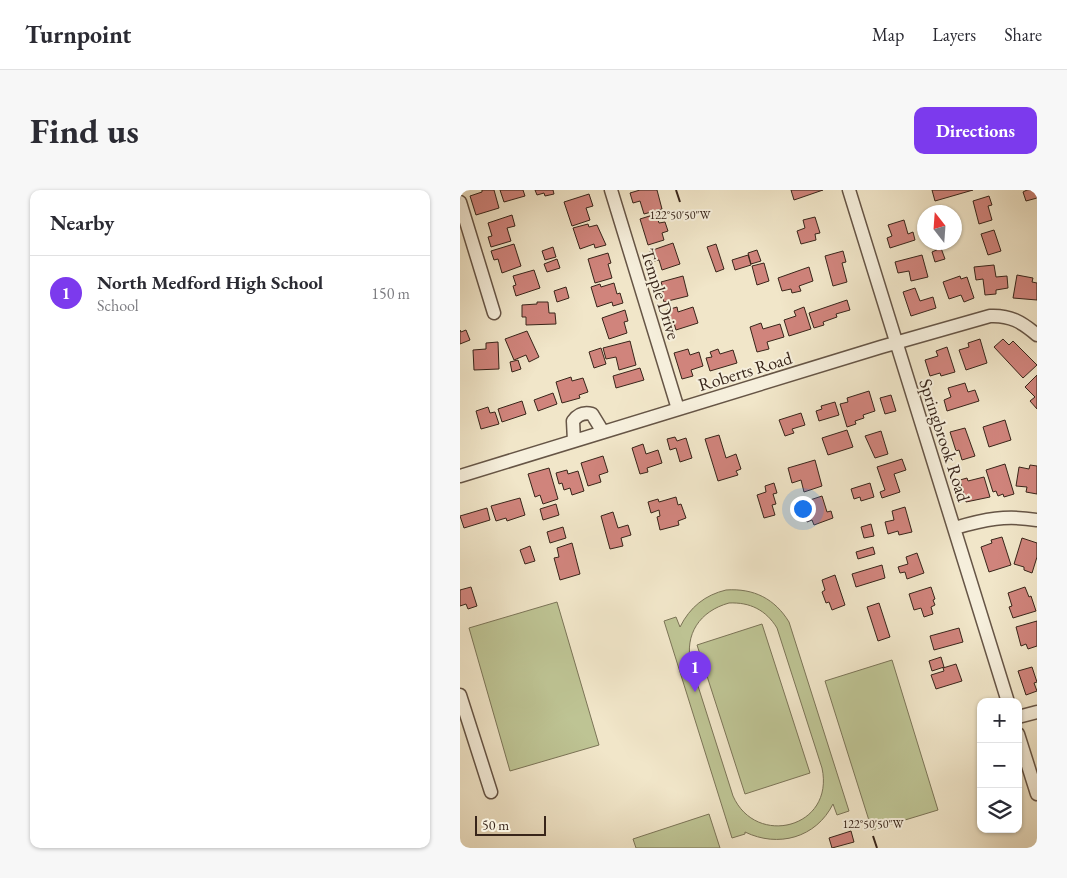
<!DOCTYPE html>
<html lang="en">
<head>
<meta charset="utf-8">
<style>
	:root { --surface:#fff; --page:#f7f7f7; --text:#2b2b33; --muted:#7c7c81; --line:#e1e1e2; --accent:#7c3aed }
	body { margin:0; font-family:"EB Garamond",serif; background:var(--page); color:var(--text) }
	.controls { position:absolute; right:15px; bottom:15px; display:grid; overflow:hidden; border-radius:10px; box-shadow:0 1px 4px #0004 }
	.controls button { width:45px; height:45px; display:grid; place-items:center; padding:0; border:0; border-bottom:1px solid var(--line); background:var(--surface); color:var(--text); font:25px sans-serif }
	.compass { position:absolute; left:457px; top:15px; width:45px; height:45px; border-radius:50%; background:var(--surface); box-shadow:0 1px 4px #0004; rotate:343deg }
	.scale { position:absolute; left:15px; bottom:12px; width:71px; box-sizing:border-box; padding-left:5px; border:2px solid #38251a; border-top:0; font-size:14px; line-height:18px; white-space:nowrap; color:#38251a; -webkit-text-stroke:4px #f6efdc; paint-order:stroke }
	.you { position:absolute; left:342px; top:318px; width:18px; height:18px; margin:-12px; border:4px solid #fff; border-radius:50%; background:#1a73e8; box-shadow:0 0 0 8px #1a73e833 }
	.badge { display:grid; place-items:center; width:32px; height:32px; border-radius:50%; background:var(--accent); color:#fff; font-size:16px; font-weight:700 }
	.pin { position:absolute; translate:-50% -41px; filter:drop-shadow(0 1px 2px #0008) }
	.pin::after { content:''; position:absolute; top:26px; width:18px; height:15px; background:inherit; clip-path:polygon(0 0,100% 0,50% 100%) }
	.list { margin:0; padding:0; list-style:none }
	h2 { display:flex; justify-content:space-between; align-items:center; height:65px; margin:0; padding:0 20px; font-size:21px }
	h2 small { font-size:16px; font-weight:400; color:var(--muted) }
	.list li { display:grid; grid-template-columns:32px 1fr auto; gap:15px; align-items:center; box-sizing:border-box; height:75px; padding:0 20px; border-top:1px solid var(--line) }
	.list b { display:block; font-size:19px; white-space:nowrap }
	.list p { margin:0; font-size:16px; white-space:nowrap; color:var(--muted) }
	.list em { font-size:16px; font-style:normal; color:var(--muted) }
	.icon { flex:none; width:28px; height:28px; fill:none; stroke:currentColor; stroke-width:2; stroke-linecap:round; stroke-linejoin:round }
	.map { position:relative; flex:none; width:577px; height:658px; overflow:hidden; border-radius:10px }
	header { display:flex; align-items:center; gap:30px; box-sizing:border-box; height:70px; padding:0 25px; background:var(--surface); border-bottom:1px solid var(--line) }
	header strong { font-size:24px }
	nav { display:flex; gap:28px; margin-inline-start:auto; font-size:18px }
	.intro { display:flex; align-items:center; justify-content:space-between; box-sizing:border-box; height:120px; padding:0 30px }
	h1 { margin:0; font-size:35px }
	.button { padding:12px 22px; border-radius:10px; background:var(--accent); color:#fff; font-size:18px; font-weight:700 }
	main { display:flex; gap:30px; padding:0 30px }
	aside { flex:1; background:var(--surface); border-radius:10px; box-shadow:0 1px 4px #0004 }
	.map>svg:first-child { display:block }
	.green { fill:#bec494; stroke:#7b7457; fill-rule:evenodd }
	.building { fill:#d0847c; stroke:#38251a }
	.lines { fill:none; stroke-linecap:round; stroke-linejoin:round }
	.minor-casing { stroke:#665546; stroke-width:15 }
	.minor { stroke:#f6efdc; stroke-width:12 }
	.ticks { fill:none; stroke:#38251a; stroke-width:2 }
	.labels { text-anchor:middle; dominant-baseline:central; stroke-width:4; stroke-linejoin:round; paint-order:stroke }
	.street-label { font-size:18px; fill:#38251a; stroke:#f6efdc }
	.ticks-label { font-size:12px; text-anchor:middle; fill:#38251a; stroke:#f6efdc; stroke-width:4; stroke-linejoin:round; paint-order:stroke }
</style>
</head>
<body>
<header>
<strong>Turnpoint</strong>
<nav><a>Map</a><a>Layers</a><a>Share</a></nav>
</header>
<div class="intro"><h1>Find us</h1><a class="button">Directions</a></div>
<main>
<aside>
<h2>Nearby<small></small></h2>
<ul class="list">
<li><span class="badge">1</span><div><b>North Medford High School</b><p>School</p></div><em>150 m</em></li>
</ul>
</aside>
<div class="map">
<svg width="577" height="658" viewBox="0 0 577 658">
	<rect width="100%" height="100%" fill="#f1e6c9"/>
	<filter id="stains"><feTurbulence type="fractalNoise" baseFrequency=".004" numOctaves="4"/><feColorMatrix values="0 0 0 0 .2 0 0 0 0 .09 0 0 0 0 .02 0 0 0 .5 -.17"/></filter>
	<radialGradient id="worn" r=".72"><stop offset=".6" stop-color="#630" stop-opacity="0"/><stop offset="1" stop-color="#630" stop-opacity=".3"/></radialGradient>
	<path class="green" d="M266 400C294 398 315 409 329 432L389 621 377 625 373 614C356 648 318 658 285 642V644L272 648 204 431 216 427 220 437C230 417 245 405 266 400ZM269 413C290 412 306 420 317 438L362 578C375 638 296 658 273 606L231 474C224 444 240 421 269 413Z
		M97 412 139 555 50 581 9 438Z
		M302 434 350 583 285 604 237 455Z
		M432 470 478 620 412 640 365 491Z
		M249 624 260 658H176L173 649Z"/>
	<path class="building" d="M22 0H34L39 18 16 25 10 6 22 2Z
		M40 0H63L65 6 44 12Z
		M75 0H93L94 4 85 6 84 3 77 5Z
		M180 0H197L202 19 184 24 180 11 173 13 170 3Z
		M331 0H363L334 10Z
		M472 0H513L475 11Z
		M567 0H577V8L566 11 563 2Z
		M129 4 133 16 126 18 130 30 112 36 104 12Z
		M529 6 532 15 528 16 532 30 519 34 513 11Z
		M196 24 199 33 205 32 208 41 202 43 204 50 188 55 180 29Z
		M52 25 55 36 47 38 51 51 31 57 28 47 32 46 28 33Z
		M355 27 360 43 355 44 356 50 341 54 337 41 345 38 343 30Z
		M444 30 448 44 453 42 455 50 430 58 427 48 432 46 428 35Z
		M128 34 129 37 137 35 146 55 135 58 134 54 120 59 113 38Z
		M534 40 541 61 528 65 521 44Z
		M213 53 220 74 202 80 199 70 194 71 190 61Z
		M54 54 61 76 42 83 38 69 34 70 31 61Z
		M256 54 264 79 256 82 247 57Z
		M93 57 96 67 85 70 82 61Z
		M481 58 485 69 475 72 472 62Z
		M297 60 301 71 291 74 288 63Z
		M383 61 386 72 382 73 387 92 373 96 365 66Z
		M148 63 151 73 148 74 152 88 135 93 128 69Z
		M288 65 291 75 275 80 272 70Z
		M462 65 468 87 451 91 449 81 438 83 435 72Z
		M97 69 100 78 87 82 84 74Z
		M304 73 309 91 297 95 292 76Z
		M534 75 536 87 547 86 548 98 536 100V104L525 105 523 89 516 90 514 77Z
		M349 77 353 91 339 96 341 101 332 103 331 99 322 101 318 88Z
		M74 80 80 98 56 106 53 96 56 95 53 86Z
		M557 85 573 88 572 92 577 93V110L553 108Z
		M223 86 228 106 204 112 201 102 204 101 201 92Z
		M500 86 501 89 507 87 514 108 504 112 501 105 489 109 483 92Z
		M154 93 157 104 160 103 163 113 153 116 152 112 137 117 131 97 140 94 141 97Z
		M106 97 109 108 97 112 94 101Z
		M455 98 460 111 473 107 476 118 451 126 443 102Z
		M387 110 390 120 376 124 377 127 363 132 364 135 354 138 349 123Z
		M77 112H88L89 123H95L96 134 66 135V127H62V115L77 114Z
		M217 117 218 122 233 117 238 133 216 140 213 130 210 131 207 120Z
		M344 117 351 139 329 146 324 130 336 126 334 121Z
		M165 120 168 131 164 132 167 143 149 149 142 128Z
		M301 133 303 139 320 134 324 147 307 152 309 159 297 162 290 137Z
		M0 140 1 142 6 140 10 150 0 154Z
		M67 141 79 167 69 172 66 165 54 170 45 149Z
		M520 149 527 173 506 180 499 160 509 157 508 153Z
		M543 149 549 155 553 151 577 175 563 188 534 157Z
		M170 151 176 175 159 180 156 167 146 169 143 158Z
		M38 152 39 179 14 180 13 160 26 159V153Z
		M487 157 495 182 481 186 480 183 470 186 465 170 478 166 476 161Z
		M141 158 146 174 134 178 129 162Z
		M228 159 230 165 239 162 243 176 231 180 233 186 222 189 214 163Z
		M258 159 260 164 273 160 277 173 250 181 246 168 252 167 250 162Z
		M58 170 61 179 52 182 50 172Z
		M180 178 184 190 156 198 153 186Z
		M577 185V219L570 211 575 207 565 197Z
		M111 187 112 191 123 188 128 202 119 205 120 208 102 213 96 192Z
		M505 193 508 202 515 200 519 211 487 221 484 210 491 207 488 198Z
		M409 201 415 221 403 225 404 228 395 231 396 234 387 237 380 214 388 212 387 208Z
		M93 203 97 214 78 221 74 210Z
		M431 205 436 221 425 224 420 208Z
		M62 211 66 224 42 232 38 219Z
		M375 212 379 225 359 231 356 221 362 219 361 216Z
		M28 217 30 223 35 222 39 234 21 239 16 221Z
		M341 223 345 235 332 239 334 243 325 246 319 230Z
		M545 230 551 250 529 257 523 237Z
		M505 238 515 266 502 270 499 260 496 261 490 242Z
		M387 240 393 257 368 265 362 248Z
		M421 241 428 264 415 268 405 246Z
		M259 245 266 268 276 264 281 279 276 281 278 285 258 291 245 249Z
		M215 247 217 251 226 248 232 268 220 272 216 258 210 260 207 249Z
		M183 254 186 264 198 260 202 273 187 278 188 282 180 284 172 258Z
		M143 266 148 282 139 285 141 292 128 296 121 273Z
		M442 269 446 280 434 284 440 302 422 308 420 302 425 300 417 277Z
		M355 270 362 296 344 302 341 290 332 293 328 278Z
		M545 274 554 304 544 307 543 304 538 306 536 301 533 302 526 280Z
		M570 275 577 276V304L566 302 567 297 556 296 559 277 569 279Z
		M89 278 98 309 83 314 80 305 75 307 68 284Z
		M107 280 108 284 118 281 124 301 112 305 110 298 104 300 102 293 99 294 96 283Z
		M524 287 530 307 506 312 500 290 507 288 508 291Z
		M314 293 317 303 313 304 316 314 312 315 315 325 304 328 297 305 306 302 305 296Z
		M410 293 414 307 401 311 400 307 394 309 391 299Z
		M362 306 367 322 371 321 373 328 354 335 352 330 347 332 341 313Z
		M216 307 218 315 221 314 226 328 218 331 219 335 200 340 197 327 200 326 199 320 191 323 188 312 198 309 199 312Z
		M60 308 65 325 47 331 46 328 36 331 31 316Z
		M96 314 99 325 83 330 80 319Z
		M445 317 452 342 439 345 438 341 428 344 425 332 434 330 432 321Z
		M27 318 30 330 4 338 0 326Z
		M153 322 158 338 168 335 171 345 161 348 163 356 150 359 141 326Z
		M411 334 414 346 404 348 401 337Z
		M103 337 106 348 90 353 87 342Z
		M542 347 551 375 529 382 521 357 532 353 531 350Z
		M562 348 577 353V367L572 383 564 380V377L554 374Z
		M112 353 120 384 100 390 94 368 99 367 97 358Z
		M70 356 75 371 65 374 60 360Z
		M413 357 415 364 398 369 396 362Z
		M457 363 464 383 447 389 445 382 440 383 438 377 448 374 446 367Z
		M422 375 425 388 396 397 392 384Z
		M375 385 385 415 372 420 369 412 366 413 362 402 365 400 362 390Z
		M11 397 17 416 8 419 6 414 0 416V400Z
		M471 397 475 409 473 410 475 415 471 417 473 424 464 427 461 418 454 420 449 404Z
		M565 397 569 407 571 406 576 421 553 428 549 417 552 416 548 403Z
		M419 413 430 447 418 451 407 417Z
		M577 431V456L568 459 566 454 561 456 556 437Z
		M499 438 503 452 474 460 470 446Z
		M481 467 484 477 472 481 469 471Z
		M496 474 502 491 476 499 471 485 484 481 483 478Z
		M572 477 577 492 574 493 577 501 566 505 558 481Z
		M391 641 394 652 372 658 369 648Z"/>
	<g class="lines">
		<g class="minor-casing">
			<path id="minor" d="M151 0 218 219
				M389 0 548 512
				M0 12 34 123
				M114 251 113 231C118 224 124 222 132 224L143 242
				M0 286 421 157 530 126C550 125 562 132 577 145
				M495 338C525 329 546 325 577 330
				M0 505 31 602
				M558 527 577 522
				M558 544 577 604"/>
		</g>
		<use href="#minor" class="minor"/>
	</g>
	<path class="ticks" d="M216 0 220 12M413 646 417 658"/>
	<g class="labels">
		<g class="street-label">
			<text transform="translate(201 104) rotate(73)">Temple Drive</text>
			<text transform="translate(285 181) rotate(-17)">Roberts Road</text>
			<text transform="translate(485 250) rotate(72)">Springbrook Road</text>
		</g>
	</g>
	<g class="ticks-label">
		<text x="220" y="29">122°50'50"W</text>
		<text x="413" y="638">122°50'50"W</text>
	</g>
	<rect width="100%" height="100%" filter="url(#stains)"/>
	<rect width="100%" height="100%" fill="url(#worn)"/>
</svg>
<div class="controls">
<button>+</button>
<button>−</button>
<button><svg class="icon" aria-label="layers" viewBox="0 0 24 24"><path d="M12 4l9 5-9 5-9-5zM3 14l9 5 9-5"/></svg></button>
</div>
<svg class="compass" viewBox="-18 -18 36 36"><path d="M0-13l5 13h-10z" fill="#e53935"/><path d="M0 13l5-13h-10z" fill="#7c7c81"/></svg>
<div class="scale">50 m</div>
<div class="you"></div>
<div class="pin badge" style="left:235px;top:502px">1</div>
</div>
</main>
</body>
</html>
